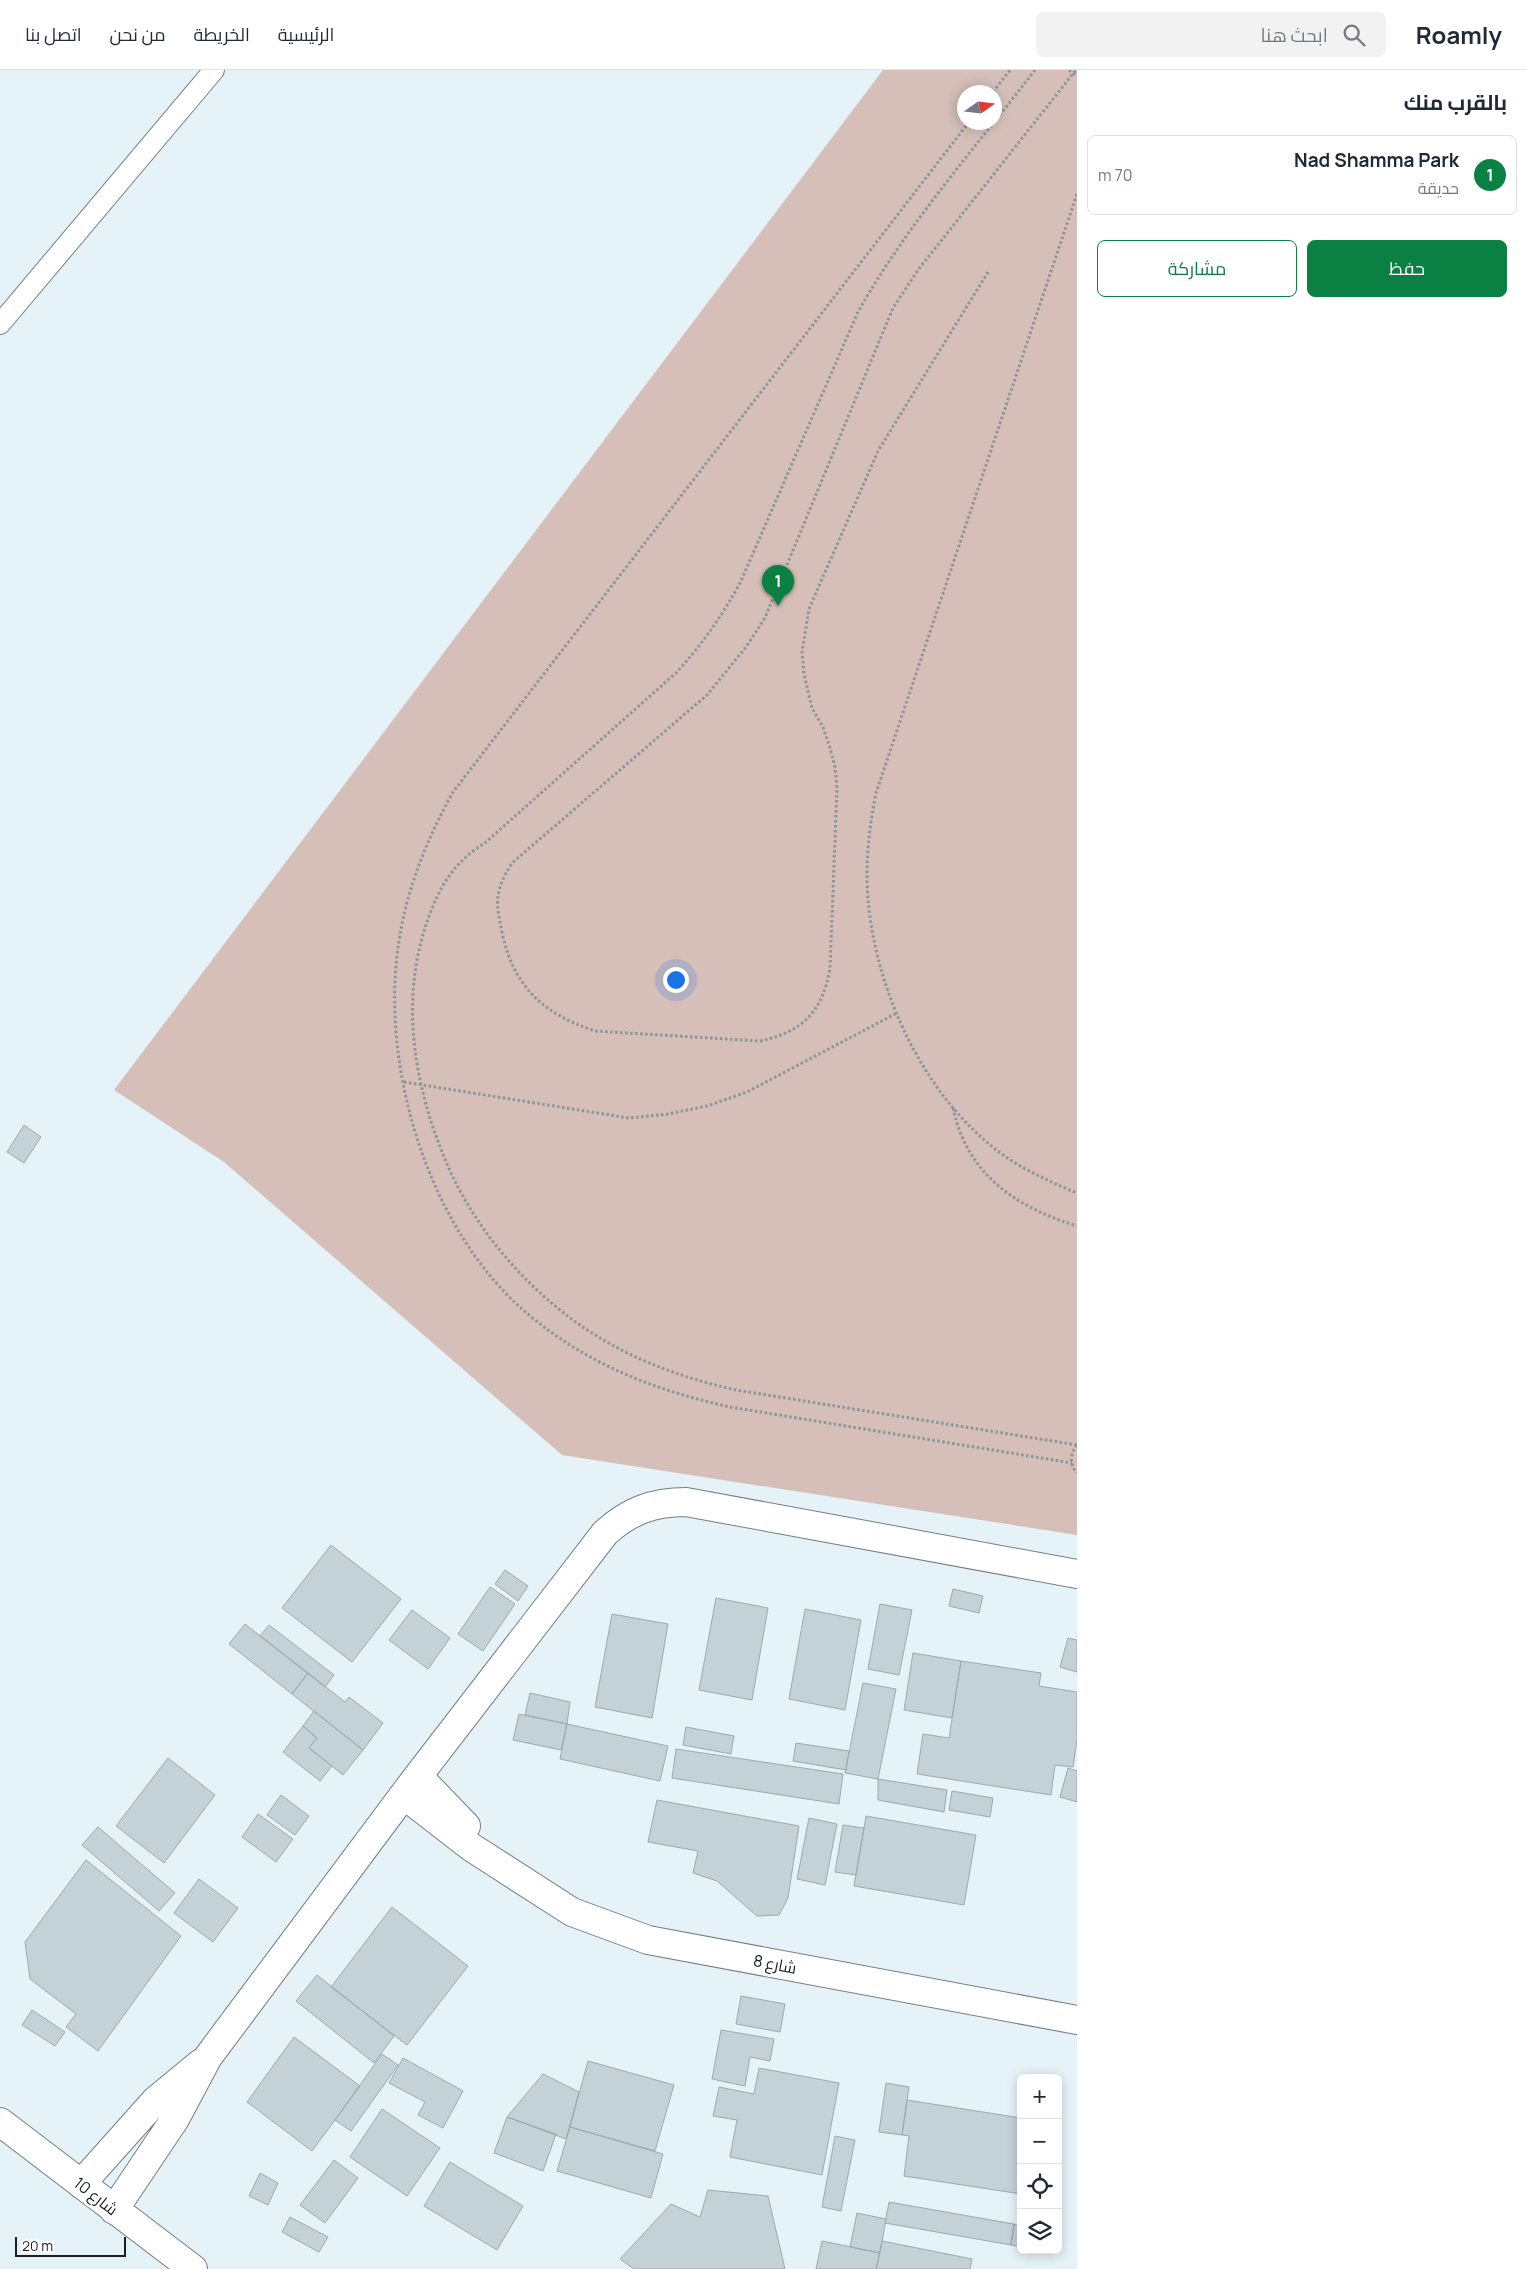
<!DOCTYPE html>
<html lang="ar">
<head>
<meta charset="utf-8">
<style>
	:root { --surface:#fff; --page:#f2f2f3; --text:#1f2937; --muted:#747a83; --line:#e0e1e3; --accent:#0b8043 }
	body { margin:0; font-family:Manrope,Cairo,sans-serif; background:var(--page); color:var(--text); direction:rtl }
	.controls { position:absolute; right:15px; bottom:15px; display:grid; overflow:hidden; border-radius:8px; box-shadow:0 2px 12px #0003 }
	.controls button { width:45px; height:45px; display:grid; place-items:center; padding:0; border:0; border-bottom:1px solid var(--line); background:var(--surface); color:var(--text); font:25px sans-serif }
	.compass { position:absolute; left:957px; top:15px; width:45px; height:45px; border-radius:50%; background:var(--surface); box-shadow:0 2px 12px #0003; rotate:76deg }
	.scale { position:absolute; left:15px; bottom:12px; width:111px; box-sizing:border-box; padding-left:5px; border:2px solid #1a1f21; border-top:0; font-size:14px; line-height:18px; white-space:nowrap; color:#1a1f21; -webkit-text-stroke:4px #fff; paint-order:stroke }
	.you { position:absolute; left:675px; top:909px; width:18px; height:18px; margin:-12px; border:4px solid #fff; border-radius:50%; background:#1a73e8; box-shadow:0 0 0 8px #1a73e833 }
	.badge { display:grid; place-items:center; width:32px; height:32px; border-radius:50%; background:var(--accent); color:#fff; font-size:16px; font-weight:700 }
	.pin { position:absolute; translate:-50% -41px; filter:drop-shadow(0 1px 2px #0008) }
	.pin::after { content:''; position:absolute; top:26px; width:18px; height:15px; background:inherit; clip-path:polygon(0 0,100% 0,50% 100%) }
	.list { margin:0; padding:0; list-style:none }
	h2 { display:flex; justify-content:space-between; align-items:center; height:65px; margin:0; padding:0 20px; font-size:21px }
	h2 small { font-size:16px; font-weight:400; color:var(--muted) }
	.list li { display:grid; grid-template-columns:32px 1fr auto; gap:15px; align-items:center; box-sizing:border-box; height:80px; margin:0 10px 10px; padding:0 10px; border:1px solid var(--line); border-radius:8px }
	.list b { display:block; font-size:19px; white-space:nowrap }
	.list p { margin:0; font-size:16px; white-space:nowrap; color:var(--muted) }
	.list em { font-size:16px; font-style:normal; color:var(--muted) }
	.actions { display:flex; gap:10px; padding:15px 20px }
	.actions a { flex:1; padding:11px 0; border:1px solid var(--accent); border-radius:8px; text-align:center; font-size:18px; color:var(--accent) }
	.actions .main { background:var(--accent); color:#fff }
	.icon { flex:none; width:28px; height:28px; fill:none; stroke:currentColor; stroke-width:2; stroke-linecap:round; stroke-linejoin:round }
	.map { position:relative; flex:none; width:1077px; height:2199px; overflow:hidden; direction:ltr }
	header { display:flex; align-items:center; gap:30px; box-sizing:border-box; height:70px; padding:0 25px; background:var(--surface); border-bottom:1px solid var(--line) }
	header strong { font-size:24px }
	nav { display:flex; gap:28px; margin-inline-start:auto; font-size:18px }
	.search { width:350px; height:45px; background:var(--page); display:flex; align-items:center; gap:12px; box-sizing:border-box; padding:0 18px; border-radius:8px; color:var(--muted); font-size:19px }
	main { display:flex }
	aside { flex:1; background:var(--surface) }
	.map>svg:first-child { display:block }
	.green { fill:#d5bfb8; fill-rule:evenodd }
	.building { fill:#c4d1d6; stroke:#9da9ae }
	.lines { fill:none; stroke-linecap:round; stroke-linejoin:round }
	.lane-casing { stroke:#747f84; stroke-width:22 }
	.street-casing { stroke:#747f84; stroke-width:30 }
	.secondary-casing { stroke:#747f84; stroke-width:30 }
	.path { stroke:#8c9599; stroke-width:3; stroke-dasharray:2.5 2.5; stroke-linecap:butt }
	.lane { stroke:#fff; stroke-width:20 }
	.street { stroke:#fff; stroke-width:28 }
	.secondary { stroke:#fff; stroke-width:28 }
	.labels { text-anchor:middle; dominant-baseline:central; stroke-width:5; stroke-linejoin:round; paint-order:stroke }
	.street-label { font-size:16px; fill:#1a1f21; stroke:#fff }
</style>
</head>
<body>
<header>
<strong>Roamly</strong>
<div class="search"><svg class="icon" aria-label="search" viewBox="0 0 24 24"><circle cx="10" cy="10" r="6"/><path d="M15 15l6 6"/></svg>ابحث هنا</div>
<nav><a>الرئيسية</a><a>الخريطة</a><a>من نحن</a><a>اتصل بنا</a></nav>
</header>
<main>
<aside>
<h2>بالقرب منك<small></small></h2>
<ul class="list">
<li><span class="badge">1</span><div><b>Nad Shamma Park</b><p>حديقة</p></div><em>70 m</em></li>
</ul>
<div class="actions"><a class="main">حفظ</a><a>مشاركة</a></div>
</aside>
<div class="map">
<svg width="1077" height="2199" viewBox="0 0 1077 2199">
	<rect width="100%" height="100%" fill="#e5f2f7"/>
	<path class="green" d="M883 0H1077V1465L562 1385 224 1092 114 1020ZM964 22H994V52H964Z"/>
	<path class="building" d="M24 1055 41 1067 24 1093 7 1082Z
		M331 1475 401 1529 352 1592 282 1538Z
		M505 1500 528 1516 518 1531 495 1514Z
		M490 1517 515 1534 483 1581 458 1564Z
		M953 1519 983 1526 979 1543 949 1536Z
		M716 1528 768 1538 752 1630 699 1620Z
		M880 1534 912 1540 899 1605 868 1599Z
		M805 1539 861 1550 845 1640 789 1629Z
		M412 1540 450 1568 428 1599 389 1570Z
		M612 1544 668 1554 652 1648 595 1637Z
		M245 1554 308 1603 292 1624 229 1574Z
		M269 1555 334 1605 325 1617 260 1566Z
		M1068 1568 1077 1570V1602L1060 1597Z
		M913 1583 961 1591 952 1648 904 1640Z
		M961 1591 1041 1603 1039 1616 1077 1622V1670L1073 1697 1055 1695 1051 1725 917 1704 923 1664 949 1668Z
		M308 1603 345 1632 349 1627 383 1653 363 1680 292 1624Z
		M863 1613 896 1619 878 1709 845 1703Z
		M530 1623 570 1632 567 1654 525 1645Z
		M314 1641 363 1680 343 1705 309 1678 317 1668 303 1656Z
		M519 1644 567 1654 561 1680 513 1670Z
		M567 1654 668 1676 660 1711 560 1689Z
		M303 1656 317 1668 309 1678 332 1696 320 1711 283 1682Z
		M686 1657 734 1666 731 1684 683 1675Z
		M796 1673 849 1681 846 1700 793 1691Z
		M676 1679 843 1704 839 1734 672 1708Z
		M168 1688 215 1725 164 1793 116 1756Z
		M1068 1698 1077 1701V1732L1060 1727Z
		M878 1709 947 1720 944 1742 878 1730Z
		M952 1721 993 1728 990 1747 949 1740Z
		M281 1725 309 1746 295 1765 267 1745Z
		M657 1730 799 1756 788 1828 779 1845 757 1846 717 1811 693 1803 698 1781 648 1772Z
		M258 1744 293 1769 276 1792 242 1767Z
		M866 1746 976 1765 964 1835 854 1816Z
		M809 1748 837 1754 825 1815 797 1809Z
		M843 1755 864 1758 856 1805 835 1802Z
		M98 1757 175 1823 159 1841 82 1775Z
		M86 1790 181 1866 98 1981 66 1957 76 1944 30 1909 25 1872Z
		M199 1809 238 1838 213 1872 174 1843Z
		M392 1837 468 1896 407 1975 331 1917Z
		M317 1905 394 1966 374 1993 296 1931Z
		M741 1926 785 1934 780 1962 736 1954Z
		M32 1940 65 1962 55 1976 22 1955Z
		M721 1960 774 1969 770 1991 750 1987 745 2016 712 2009Z
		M294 1967 360 2016 312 2081 247 2032Z
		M382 1984 398 1995 351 2061 335 2050Z
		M403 1988 463 2021 443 2058 418 2045 425 2032 389 2013Z
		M588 1991 674 2015 655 2081 570 2057Z
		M759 1998 839 2013 822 2105 730 2087 737 2050 713 2046 719 2017 754 2024Z
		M543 2004 579 2022 566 2069 507 2047Z
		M886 2013 909 2017 902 2065 879 2062Z
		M907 2030 1021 2048V2124L904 2106 909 2066 902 2065Z
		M382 2039 440 2078 407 2126 350 2087Z
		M507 2047 556 2064 543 2101 494 2083Z
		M570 2057 663 2084 651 2128 557 2101Z
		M835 2066 855 2070 841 2141 822 2137Z
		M334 2090 358 2108 325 2153 300 2135Z
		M450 2092 523 2136 497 2180 424 2136Z
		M260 2103 278 2113 268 2135 249 2126Z
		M708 2120 768 2126 785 2199H634L620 2189 671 2134 700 2147Z
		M889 2132 1014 2154 1011 2175 885 2153Z
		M857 2143 886 2149 880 2183 850 2177Z
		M290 2147 328 2167 319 2182 282 2162Z
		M1014 2154 1021 2156V2177L1011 2175Z
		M822 2171 880 2183 876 2199H816Z
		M882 2171 972 2189 970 2199H876Z"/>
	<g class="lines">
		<g class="lane-casing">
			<path id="lane" d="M0 254 214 0"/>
		</g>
		<g class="street-casing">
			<path id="street" d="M418 1706 466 1756
				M404 1725 471 1777 572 1842 648 1870 1077 1950
				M81 2114 156 2030 201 1993
				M114 2140 175 2049 208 1987 411 1715 605 1463C629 1441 653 1432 686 1432L1077 1504"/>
		</g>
		<g class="secondary-casing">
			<path id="secondary" d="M0 2052 193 2199"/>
		</g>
		<path class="path" d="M1035 0C975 78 906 156 858 242L741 511C723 545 703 573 677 602L486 772C479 777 471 782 465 788 446 805 435 828 427 852 398 935 416 1027 452 1105 475 1154 512 1200 554 1235 607 1280 669 1305 736 1320L1077 1375
			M1069 0 1077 6
			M993 22 1010 0
			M969 52 453 722C427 769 407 818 399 871 379 997 429 1162 529 1245 589 1295 654 1320 730 1337L1072 1393
			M1077 124 876 723C869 758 865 794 868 829 876 926 929 1037 1012 1091 1033 1104 1055 1114 1077 1123
			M988 202 878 381 809 539 802 582 804 604 812 638 823 657 830 678 835 697 837 718 830 898C823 941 803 962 760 971L595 961C543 944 513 916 502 862 495 830 495 821 512 793L707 625 746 577 765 548 893 238 918 200 1076 0
			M404 1012 629 1048 668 1044 707 1036 747 1022 897 943
			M953 1038C967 1104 1015 1137 1077 1156
			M1077 1375C1070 1384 1069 1394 1077 1403"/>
		<use href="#lane" class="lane"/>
		<use href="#street" class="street"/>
		<use href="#secondary" class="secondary"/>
	</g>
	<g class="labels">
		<g class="street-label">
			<text transform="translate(775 1894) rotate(11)">شارع 8</text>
			<text transform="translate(96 2126) rotate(38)">شارع 10</text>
		</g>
	</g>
</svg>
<div class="controls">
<button>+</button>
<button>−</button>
<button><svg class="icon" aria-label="locate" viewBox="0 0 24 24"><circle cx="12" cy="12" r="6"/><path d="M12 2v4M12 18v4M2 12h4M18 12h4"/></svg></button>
<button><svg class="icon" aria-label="layers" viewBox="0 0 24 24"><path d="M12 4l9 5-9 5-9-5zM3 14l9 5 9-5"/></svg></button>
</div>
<svg class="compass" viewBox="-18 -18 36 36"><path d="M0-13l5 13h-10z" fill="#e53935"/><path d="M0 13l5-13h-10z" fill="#747a83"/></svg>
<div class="scale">20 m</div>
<div class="you"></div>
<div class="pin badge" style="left:778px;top:536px">1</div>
</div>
</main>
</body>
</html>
